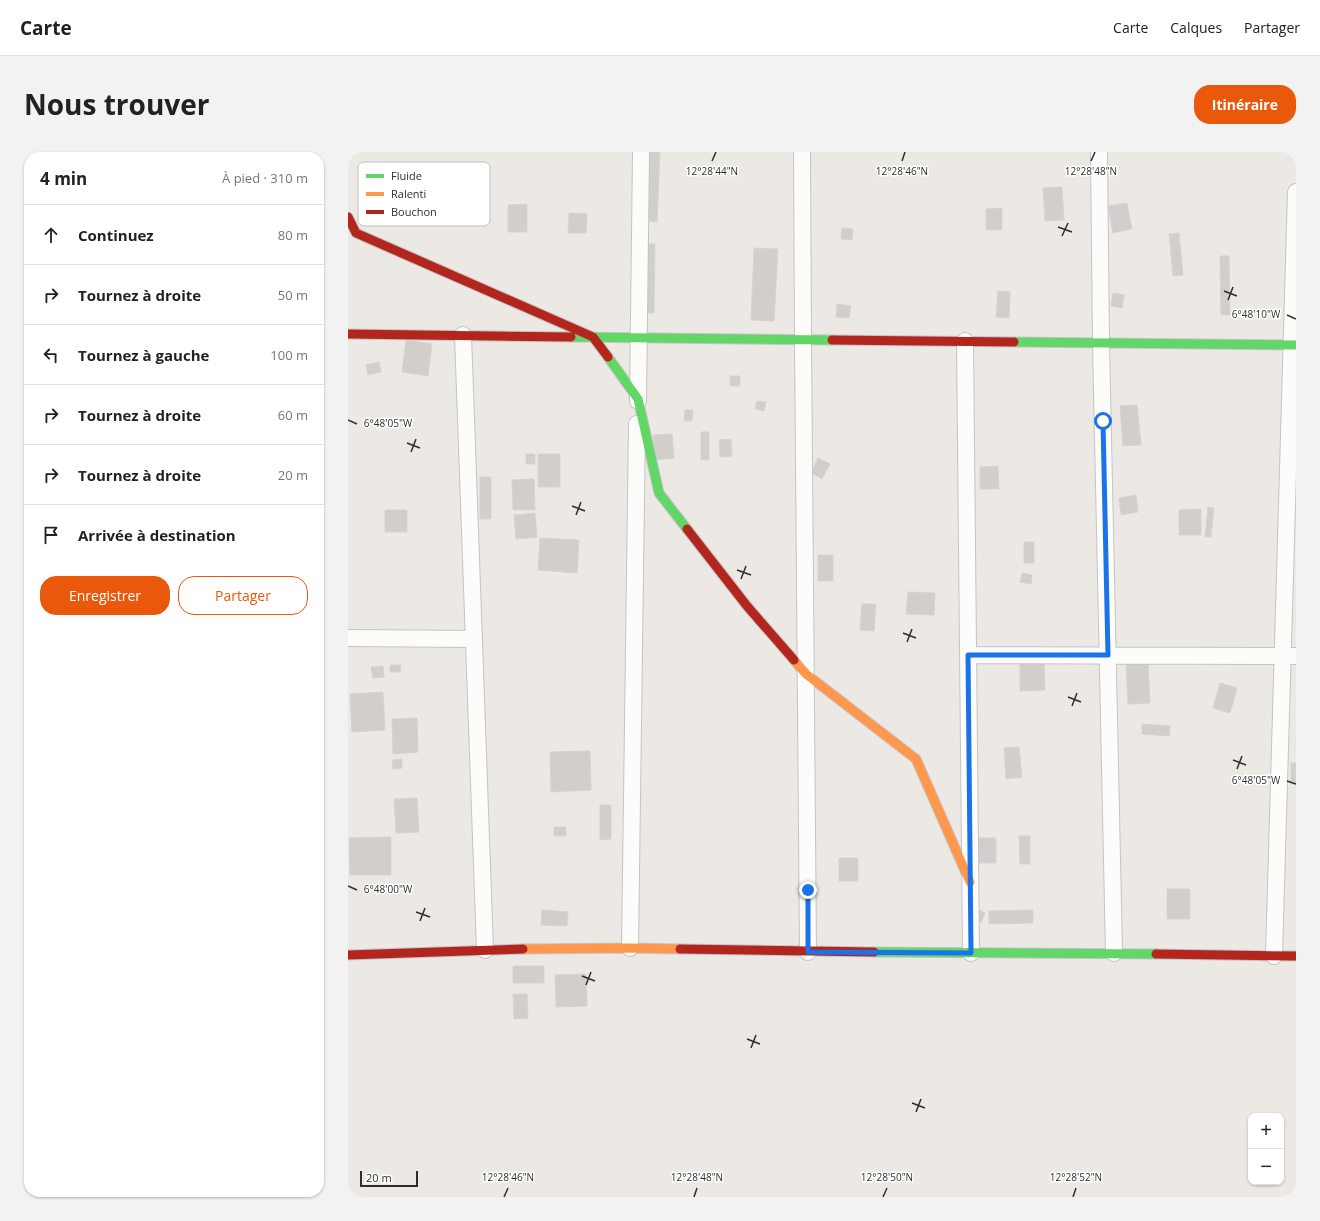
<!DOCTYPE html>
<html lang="fr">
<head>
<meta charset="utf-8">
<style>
	:root { --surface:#fff; --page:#f2f2f2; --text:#222; --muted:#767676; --line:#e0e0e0; --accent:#ea580c }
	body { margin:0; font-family:"Open Sans",sans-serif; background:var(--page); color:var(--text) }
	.controls { position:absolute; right:12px; bottom:12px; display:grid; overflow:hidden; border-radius:8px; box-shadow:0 1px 3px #0004 }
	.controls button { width:36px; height:36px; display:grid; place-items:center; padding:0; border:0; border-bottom:1px solid var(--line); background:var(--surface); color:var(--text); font:20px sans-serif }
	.scale { position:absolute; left:12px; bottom:10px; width:58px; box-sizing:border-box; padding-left:4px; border:2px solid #2e2e2e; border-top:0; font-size:11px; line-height:14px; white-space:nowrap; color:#2e2e2e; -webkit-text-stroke:3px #fff; paint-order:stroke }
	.stop { position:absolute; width:12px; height:12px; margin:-9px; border:3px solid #1a73e8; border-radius:50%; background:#fff }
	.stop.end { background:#1a73e8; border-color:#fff; box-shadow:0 1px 4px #0008 }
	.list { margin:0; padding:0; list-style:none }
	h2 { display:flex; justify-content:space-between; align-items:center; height:52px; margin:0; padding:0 16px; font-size:17px }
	h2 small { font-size:13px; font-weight:400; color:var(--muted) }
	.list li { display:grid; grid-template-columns:26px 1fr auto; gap:12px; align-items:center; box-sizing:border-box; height:60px; padding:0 16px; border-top:1px solid var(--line) }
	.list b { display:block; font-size:15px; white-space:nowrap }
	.list em { font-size:13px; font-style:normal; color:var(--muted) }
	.actions { display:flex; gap:8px; padding:12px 16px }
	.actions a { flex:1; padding:9px 0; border:1px solid var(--accent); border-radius:16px; text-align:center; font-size:14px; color:var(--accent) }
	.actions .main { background:var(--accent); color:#fff }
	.icon { flex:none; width:22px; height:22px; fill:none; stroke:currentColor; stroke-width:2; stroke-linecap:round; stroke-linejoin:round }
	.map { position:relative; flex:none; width:948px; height:1045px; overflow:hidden; border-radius:16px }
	header { display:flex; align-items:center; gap:24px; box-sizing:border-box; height:56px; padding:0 20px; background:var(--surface); border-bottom:1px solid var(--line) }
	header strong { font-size:19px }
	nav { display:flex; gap:22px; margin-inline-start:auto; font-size:14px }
	.intro { display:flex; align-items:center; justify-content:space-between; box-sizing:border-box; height:96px; padding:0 24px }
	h1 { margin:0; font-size:28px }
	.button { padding:10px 18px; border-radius:16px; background:var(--accent); color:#fff; font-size:14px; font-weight:700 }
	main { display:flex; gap:24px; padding:0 24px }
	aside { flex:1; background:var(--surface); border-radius:16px; box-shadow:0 1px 3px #0004 }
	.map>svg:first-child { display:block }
	.building { fill:#d1cecb; stroke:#d7d4d0 }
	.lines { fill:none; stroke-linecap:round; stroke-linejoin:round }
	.street-casing { stroke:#c5c4c5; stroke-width:18 }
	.fast-casing { stroke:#c5c4c5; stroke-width:11 }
	.slow-casing { stroke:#c5c4c5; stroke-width:11 }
	.jam-casing { stroke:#c5c4c5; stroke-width:11 }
	.street { stroke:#fcfcfb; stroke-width:16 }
	.fast { stroke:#63d668; stroke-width:9 }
	.slow { stroke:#ff974d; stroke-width:9 }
	.jam { stroke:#b3261e; stroke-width:9 }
	.route { stroke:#1a73e8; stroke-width:5 }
	.ticks { fill:none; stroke:#2e2e2e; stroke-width:1.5 }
	.key { fill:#fff; stroke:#c0c0c0; stroke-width:1 }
	.key-label { font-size:11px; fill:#2e2e2e }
	.ticks-label { font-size:10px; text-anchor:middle; fill:#2e2e2e; stroke:#fff; stroke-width:3; stroke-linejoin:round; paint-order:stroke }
</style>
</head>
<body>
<header>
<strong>Carte</strong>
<nav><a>Carte</a><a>Calques</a><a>Partager</a></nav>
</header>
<div class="intro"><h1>Nous trouver</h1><a class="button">Itinéraire</a></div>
<main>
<aside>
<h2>4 min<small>À pied · 310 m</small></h2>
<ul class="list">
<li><svg class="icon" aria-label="ahead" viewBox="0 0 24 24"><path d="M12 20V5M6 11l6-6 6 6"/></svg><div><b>Continuez</b></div><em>80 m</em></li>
<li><svg class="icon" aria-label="right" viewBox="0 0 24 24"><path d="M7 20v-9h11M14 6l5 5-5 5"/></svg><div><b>Tournez à droite</b></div><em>50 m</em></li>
<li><svg class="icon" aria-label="left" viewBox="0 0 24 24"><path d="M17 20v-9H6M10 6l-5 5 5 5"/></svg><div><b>Tournez à gauche</b></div><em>100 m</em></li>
<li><svg class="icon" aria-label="right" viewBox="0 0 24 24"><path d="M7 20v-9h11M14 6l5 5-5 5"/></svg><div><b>Tournez à droite</b></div><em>60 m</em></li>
<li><svg class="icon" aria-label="right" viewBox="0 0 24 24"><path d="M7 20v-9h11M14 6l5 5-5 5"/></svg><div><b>Tournez à droite</b></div><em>20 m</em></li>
<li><svg class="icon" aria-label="arrive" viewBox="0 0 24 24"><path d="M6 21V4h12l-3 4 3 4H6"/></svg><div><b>Arrivée à destination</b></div></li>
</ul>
<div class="actions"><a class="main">Enregistrer</a><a>Partager</a></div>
</aside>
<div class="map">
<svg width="948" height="1045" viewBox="0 0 948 1045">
	<rect width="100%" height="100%" fill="#ece8e4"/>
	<path class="building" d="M296 0H312L309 70 293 69Z
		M714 35 716 68 697 69 695 36Z
		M779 51 784 77 765 81 760 54Z
		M179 52V80H160V53Z
		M654 56V78H638V57Z
		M221 61 239 62 238 81H220Z
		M494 76 505 77 504 88 493 87Z
		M831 81 835 123 825 124 821 82Z
		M293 92H307L306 161H292Z
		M406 96 430 97 426 169 403 168Z
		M872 104H881L882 163H873Z
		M650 139 662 140 661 166 648 165Z
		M765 141 776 143 774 156 763 154Z
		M489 152 503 154 501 166 488 165Z
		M58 188 84 192 80 224 54 220Z
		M31 210 33 220 20 223 18 213Z
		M382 224H392V234H382Z
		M409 249 418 250 416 259 407 257Z
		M789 253 793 293 775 294 772 254Z
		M337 258H345L344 269H336Z
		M353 280H361V308H353Z
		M324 282 326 306 306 308 305 283Z
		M383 287 384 304 372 305 371 288Z
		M178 302H187V312H178Z
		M190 302H212V335H190Z
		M470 306 482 312 474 327 463 321Z
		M650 314 651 337H632V315Z
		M132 325H143V367H132Z
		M186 327 187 358H165L164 328Z
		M788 343 790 360 773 363 771 346Z
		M860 355 866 356 863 385H857Z
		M853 357V383H831V358Z
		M37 358H59V380H37Z
		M187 361 189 385 168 387 166 363Z
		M192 386 231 388 229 421 190 418Z
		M676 390H686V411H676Z
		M470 403H485V429H470Z
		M674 421 684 423 683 432 672 430Z
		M560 440 587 441 586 463 558 462Z
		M514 452H528L526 479 512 478Z
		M696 510 697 538 672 539V511Z
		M778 510H800L802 551 780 552Z
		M42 513H53L52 520H42Z
		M35 514 36 525 25 526 23 515Z
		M872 531 889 536 882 561 865 556Z
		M35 540 37 578 4 580 2 542Z
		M69 566 70 600 45 602 44 567Z
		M794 572 822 574 821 584 794 582Z
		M671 595 674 625 658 627 656 596Z
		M242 599 243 638 203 640 202 600Z
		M54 607V616L45 617 44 608Z
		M943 611H948V632H943Z
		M69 646 71 680 48 681 46 647Z
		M252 653H263V687L252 688Z
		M206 675H218V684H206Z
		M671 684H682V712H672Z
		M43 685V723H2L1 686Z
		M626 686H648V711H626Z
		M491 706H510V729H491Z
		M819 737H842V767H819Z
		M194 758 220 760 219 774 193 773Z
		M631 758 637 761 633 770 627 768Z
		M685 758V771L641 772V759Z
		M165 814H196V831H165Z
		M238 822 239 854 208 855 207 823Z
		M165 842H179L180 866 166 867Z"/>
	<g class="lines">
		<g class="street-casing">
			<path id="street" d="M454 0 455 187 460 800
				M751 0 753 191 766 801
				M115 183 137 798
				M617 189 623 801
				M290 249 293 0
				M0 486 126 487
				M620 503 948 504
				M282 796 289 272
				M926 804 948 40"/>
		</g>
		<g class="fast-casing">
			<path id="fast" d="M223 185 484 188
				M666 190 948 193
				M260 205 290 247 311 341 339 377
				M526 800 808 802"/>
		</g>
		<g class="slow-casing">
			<path id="slow" d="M446 508 458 522 568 607 622 730
				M175 797 282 796 332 797"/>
		</g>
		<g class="jam-casing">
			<path id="jam" d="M0 65 8 81 245 185 260 205
				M0 182 223 185
				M484 188 666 190
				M339 377 399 454 446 508
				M332 797 526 800
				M808 802 948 804
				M0 803 175 797"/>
		</g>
		<use href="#street" class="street"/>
		<use href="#fast" class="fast"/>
		<use href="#slow" class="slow"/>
		<use href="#jam" class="jam"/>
	</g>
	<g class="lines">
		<path class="route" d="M460 738V800L623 801 620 503H760L755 269"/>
	</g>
	<path class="ticks" d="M364 9 368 0M554 9 557 0M743 9 747 0M710 75 724 80M714 84 720 71M876 139 889 144M880 148 885 135M939 163 948 167M0 268 9 272M59 291 72 296M63 300 68 287M224 354 237 359M228 363 233 350M389 418 403 423M393 427 398 414M555 481 568 486M559 490 564 477M720 545 733 550M724 554 729 541M885 608 898 613M889 617 894 604M939 629 948 632M0 734 9 738M68 760 82 765M72 769 77 756M234 824 247 829M238 833 243 820M399 887 412 892M403 896 408 883M564 951 577 956M568 960 573 947M156 1045 160 1036M346 1045 349 1036M535 1045 539 1036M725 1045 728 1036"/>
	<rect x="10" y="10" width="132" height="64" rx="6" class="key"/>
	<rect x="18" y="22" width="18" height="4" fill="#63d668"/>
	<rect x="18" y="40" width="18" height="4" fill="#ff974d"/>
	<rect x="18" y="58" width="18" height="4" fill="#b3261e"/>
	<g class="key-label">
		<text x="43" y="28">Fluide</text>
		<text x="43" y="46">Ralenti</text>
		<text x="43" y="64">Bouchon</text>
	</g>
	<g class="ticks-label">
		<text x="364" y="23">12°28'44"N</text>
		<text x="554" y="23">12°28'46"N</text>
		<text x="743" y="23">12°28'48"N</text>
		<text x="908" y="166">6°48'10"W</text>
		<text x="40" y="275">6°48'05"W</text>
		<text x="908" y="632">6°48'05"W</text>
		<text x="40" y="741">6°48'00"W</text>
		<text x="160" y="1029">12°28'46"N</text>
		<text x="349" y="1029">12°28'48"N</text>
		<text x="539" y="1029">12°28'50"N</text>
		<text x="728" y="1029">12°28'52"N</text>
	</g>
</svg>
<div class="controls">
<button>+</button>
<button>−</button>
</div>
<div class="scale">20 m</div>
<div class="stop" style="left:755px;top:269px"></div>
<div class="stop end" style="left:460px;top:738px"></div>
</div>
</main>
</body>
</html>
